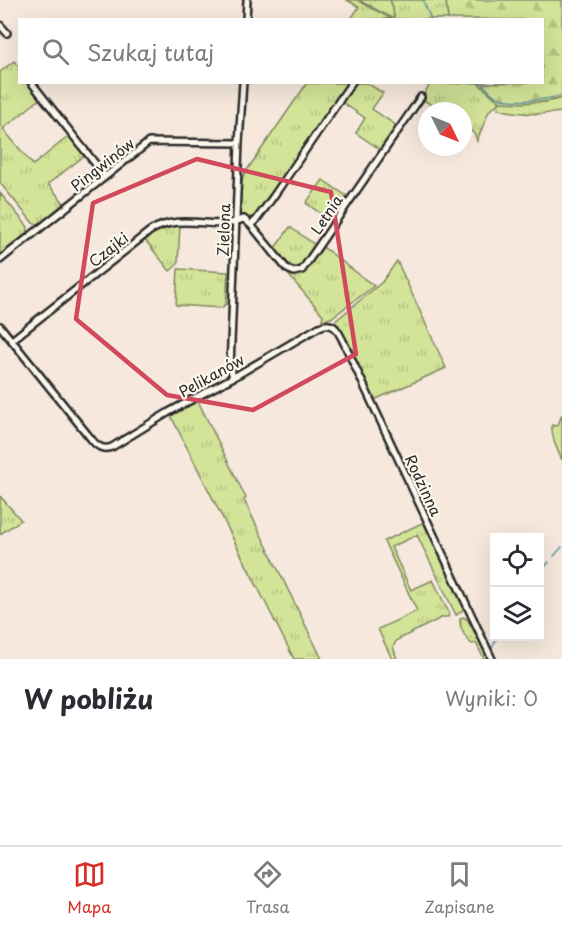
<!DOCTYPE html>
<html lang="pl">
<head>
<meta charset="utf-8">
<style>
	:root { --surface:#fff; --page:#f2f2f3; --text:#2b2b33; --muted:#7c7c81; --line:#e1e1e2; --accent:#d93025 }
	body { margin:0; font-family:"Playpen Sans",sans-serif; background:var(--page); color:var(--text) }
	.controls { position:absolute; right:18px; bottom:18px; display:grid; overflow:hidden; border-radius:0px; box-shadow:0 6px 24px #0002 }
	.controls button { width:54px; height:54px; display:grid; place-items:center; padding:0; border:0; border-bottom:2px solid var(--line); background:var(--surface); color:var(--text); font:30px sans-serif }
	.compass { position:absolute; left:418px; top:102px; width:54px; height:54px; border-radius:50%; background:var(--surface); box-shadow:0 6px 24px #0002; rotate:133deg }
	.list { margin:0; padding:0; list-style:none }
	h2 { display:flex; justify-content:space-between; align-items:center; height:78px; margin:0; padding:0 24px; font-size:26px }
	h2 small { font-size:20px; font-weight:400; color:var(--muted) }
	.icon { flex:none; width:33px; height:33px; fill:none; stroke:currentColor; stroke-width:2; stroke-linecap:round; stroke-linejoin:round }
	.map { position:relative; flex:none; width:562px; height:659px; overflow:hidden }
	.search { position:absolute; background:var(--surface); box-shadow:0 6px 24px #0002; left:18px; right:18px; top:18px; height:66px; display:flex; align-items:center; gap:15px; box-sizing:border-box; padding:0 21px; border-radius:0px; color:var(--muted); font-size:22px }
	.sheet { height:186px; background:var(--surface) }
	nav { display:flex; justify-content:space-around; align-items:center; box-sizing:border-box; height:84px; border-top:2px solid var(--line); background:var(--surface); font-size:16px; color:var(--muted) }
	nav a { display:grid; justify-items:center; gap:3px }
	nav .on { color:var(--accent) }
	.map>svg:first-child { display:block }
	.grass { fill:url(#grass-tufts); stroke:#7f8761; stroke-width:1.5 }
	.forest { fill:url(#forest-firs); stroke:#7f8761; stroke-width:1.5 }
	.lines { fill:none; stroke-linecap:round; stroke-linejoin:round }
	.stream { stroke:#6692a1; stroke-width:1.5 }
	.street-casing { stroke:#2b2b2b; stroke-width:10 }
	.street { stroke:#fbf7ec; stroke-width:5 }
	.marked { fill:none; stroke:#d1495b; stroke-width:4.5; stroke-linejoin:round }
	.labels { text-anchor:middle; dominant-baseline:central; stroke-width:4.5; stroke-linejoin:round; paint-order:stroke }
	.street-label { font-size:15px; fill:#2b2b2b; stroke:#fbf7ec }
</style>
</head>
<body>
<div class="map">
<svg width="562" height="659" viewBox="0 0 562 659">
	<defs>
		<pattern id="grass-tufts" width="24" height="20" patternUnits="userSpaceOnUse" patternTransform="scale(1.5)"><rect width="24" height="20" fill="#d3e397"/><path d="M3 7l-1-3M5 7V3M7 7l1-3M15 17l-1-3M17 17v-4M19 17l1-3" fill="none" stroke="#b5c382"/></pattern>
		<pattern id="forest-firs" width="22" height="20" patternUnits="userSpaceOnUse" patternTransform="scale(1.5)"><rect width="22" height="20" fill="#d3e397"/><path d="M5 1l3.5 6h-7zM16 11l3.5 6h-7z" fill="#b5c382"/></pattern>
	</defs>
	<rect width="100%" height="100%" fill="#f6e8dc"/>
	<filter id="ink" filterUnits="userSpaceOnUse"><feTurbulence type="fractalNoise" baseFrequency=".0167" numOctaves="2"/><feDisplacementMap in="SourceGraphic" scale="12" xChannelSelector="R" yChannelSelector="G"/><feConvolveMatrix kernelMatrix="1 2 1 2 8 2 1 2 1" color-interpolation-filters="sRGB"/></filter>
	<g filter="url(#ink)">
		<path class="grass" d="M347 0H357L392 19H351L359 7Z
			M390 0H446L448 19H394L393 8Z
			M14 61 19 67 20 82 27 83 40 99 3 129 33 165 69 136 84 156 48 184 64 203 40 224 33 223 0 183V72Z
			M307 83H349L318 125 259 211C253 219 245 221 239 211L243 176Z
			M355 83H367L383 93 372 109 397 126 381 150 356 133 365 118 342 102Z
			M431 83H478L500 102H546L562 98V112C541 115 519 114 498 109L499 103 489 111 477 141 474 133 463 126V111H441L425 101V92Z
			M323 180 348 197 331 221 306 203Z
			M0 193 28 227 27 234 0 255Z
			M167 225H180L178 264 170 271 145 240 158 228Z
			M290 227 315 245 302 265 297 268C287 265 281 256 275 248Z
			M323 247 374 286 331 318 322 320 323 315 285 271C305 279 312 262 323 247Z
			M397 261 446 368 374 400 341 331 334 322 382 282Z
			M178 269 228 272 226 304 221 308 176 305Z
			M197 399 246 498 244 500 322 659H294L170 414Z
			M562 414V460C557 449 551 438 552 425L556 426 558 425Z
			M0 496 21 520 0 534Z
			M424 522 463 604C464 611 461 612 456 615L417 535 391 547 411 590 433 580 449 613 448 617H443L397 640 393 647 397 659H392L378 629 417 611 384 541Z
			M463 617 467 619 489 659H484L476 643 472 644C466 640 459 627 460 619Z"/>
		<path class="forest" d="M358 0H390L393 8 394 19Z
			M446 0H562V98C541 104 521 103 500 102L478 83 542 82V20L448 19Z"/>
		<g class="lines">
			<path class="stream" d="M423 0 431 20
				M481 82C486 88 492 95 499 98 513 103 549 100 562 95
				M554 556 562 547
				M540 573 549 562
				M492 648 498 636
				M492 650 496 659"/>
			<g class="street-casing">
				<path id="street" d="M246 20 247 0
					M0 25 7 33
					M31 82 105 176
					M251 225 257 219 273 197 352 82
					M0 260 149 142 239 143
					M0 326 92 440C98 447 103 450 112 447L169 412 239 374 319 327C335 320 338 331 344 343L492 659
					M12 340 150 231C175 216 198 224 226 224 232 224 238 220 244 219L251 225 287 269 294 272 302 270 421 97
					M233 377 230 367 239 143 243 82"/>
			</g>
			<use href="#street" class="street"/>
		</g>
	</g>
	<path class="marked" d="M197 159 331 192 356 354 253 410 167 395 76 319 93 203Z"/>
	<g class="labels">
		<g class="street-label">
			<text transform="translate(102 164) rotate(-38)">Pingwinów</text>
			<text transform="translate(326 214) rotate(-56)">Letnia</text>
			<text transform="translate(223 230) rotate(-88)">Zielona</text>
			<text transform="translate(108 249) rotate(-38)">Czajki</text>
			<text transform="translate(211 375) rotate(-29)">Pelikanów</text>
			<text transform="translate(424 485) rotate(65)">Rodzinna</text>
		</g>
	</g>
</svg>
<div class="controls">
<button><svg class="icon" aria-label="locate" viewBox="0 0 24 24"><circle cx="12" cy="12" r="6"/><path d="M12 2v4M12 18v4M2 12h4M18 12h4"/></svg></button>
<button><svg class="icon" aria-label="layers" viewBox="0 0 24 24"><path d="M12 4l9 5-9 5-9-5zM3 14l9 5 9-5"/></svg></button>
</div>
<svg class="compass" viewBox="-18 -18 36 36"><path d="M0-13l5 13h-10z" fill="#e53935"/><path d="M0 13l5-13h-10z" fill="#7c7c81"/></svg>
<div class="search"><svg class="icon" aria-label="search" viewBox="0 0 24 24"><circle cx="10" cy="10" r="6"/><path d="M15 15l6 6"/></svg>Szukaj tutaj</div>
</div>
<section class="sheet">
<h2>W pobliżu<small>Wyniki: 0</small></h2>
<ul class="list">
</ul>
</section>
<nav>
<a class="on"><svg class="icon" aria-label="map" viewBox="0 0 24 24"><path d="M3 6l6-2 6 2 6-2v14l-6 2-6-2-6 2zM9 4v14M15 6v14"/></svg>Mapa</a>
<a><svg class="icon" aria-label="directions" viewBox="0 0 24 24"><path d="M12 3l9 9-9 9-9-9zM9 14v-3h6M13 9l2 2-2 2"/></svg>Trasa</a>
<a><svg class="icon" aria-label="saved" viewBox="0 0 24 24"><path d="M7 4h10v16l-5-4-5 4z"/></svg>Zapisane</a>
</nav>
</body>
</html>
